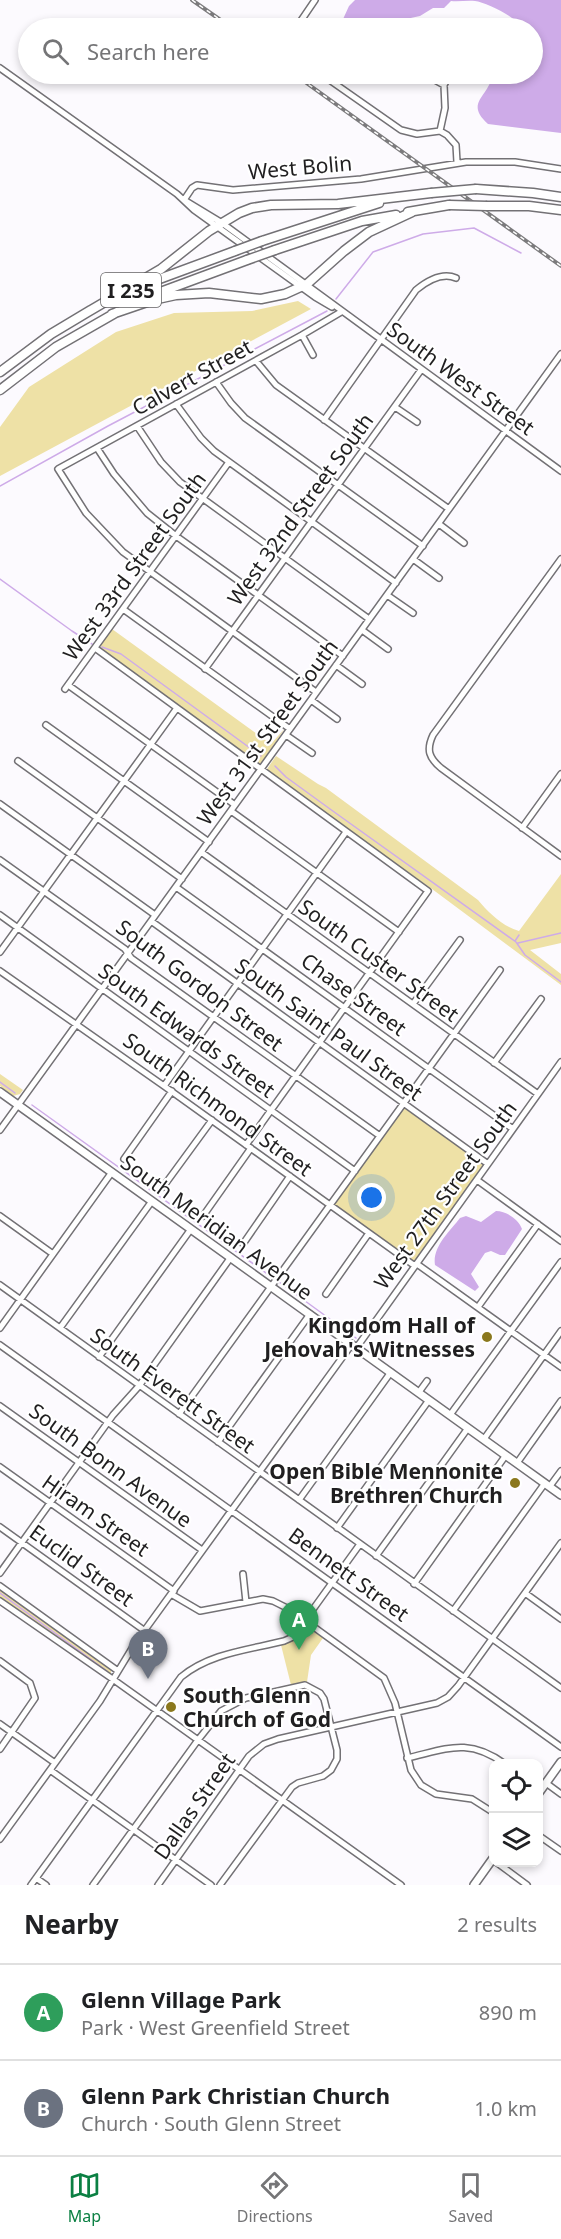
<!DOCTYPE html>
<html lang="en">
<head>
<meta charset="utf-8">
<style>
	:root { --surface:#fff; --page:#f6f6f6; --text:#202124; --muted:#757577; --line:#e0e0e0; --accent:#0b8043 }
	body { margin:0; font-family:"Noto Sans",sans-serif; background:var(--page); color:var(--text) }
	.controls { position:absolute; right:18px; bottom:18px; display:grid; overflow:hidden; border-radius:12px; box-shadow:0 3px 9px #0003 }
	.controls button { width:54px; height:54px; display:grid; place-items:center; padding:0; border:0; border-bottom:2px solid var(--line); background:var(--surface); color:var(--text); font:30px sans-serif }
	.you { position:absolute; left:372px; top:1198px; width:21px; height:21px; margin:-15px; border:4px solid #fff; border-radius:50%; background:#1a73e8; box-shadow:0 0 0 9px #1a73e833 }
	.badge { display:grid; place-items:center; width:39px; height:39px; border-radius:50%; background:var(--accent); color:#fff; font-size:20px; font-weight:700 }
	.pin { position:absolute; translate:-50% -50px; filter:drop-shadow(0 2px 3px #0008) }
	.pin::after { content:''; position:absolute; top:32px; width:21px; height:18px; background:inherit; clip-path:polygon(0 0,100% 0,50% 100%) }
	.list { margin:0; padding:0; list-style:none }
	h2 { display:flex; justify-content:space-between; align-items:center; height:78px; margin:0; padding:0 24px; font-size:26px }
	h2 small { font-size:20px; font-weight:400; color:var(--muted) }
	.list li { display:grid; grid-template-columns:39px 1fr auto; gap:18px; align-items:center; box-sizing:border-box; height:96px; padding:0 24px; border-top:2px solid var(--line) }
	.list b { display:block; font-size:22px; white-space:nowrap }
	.list p { margin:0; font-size:20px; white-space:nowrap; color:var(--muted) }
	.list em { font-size:20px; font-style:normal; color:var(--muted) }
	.icon { flex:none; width:33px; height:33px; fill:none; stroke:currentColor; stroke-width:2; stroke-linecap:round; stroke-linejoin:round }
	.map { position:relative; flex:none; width:561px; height:1885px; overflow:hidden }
	.search { position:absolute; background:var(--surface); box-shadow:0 3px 9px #0003; left:18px; right:18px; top:18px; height:66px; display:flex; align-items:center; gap:15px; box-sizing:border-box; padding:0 21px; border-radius:33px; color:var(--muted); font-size:22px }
	.sheet { height:270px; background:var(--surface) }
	nav { display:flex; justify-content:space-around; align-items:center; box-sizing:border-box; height:84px; border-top:2px solid var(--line); background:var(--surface); font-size:16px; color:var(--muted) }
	nav a { display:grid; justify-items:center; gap:3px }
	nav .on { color:var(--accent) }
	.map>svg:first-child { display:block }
	.green { fill:#eee1a6 }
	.water { fill:#ceabe8 }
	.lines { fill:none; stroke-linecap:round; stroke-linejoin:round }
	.stream { stroke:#ceabe8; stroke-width:1.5 }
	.minor-casing { stroke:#737175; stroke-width:8 }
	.major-casing { stroke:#737175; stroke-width:10 }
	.highway-casing { stroke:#737175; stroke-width:11 }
	.minor { stroke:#fff; stroke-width:5 }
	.major { stroke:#fff; stroke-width:7 }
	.highway { stroke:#fff; stroke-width:8 }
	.rail-casing { stroke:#7c7b7d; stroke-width:4 }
	.rail { stroke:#fff; stroke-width:1.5; stroke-dasharray:4.5; stroke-linecap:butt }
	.highway-bridge-casing { stroke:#737175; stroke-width:11; stroke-linecap:butt }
	.highway-bridge { stroke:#fff; stroke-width:8 }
	.poi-dot { fill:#8b781d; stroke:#fff; stroke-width:2 }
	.labels { text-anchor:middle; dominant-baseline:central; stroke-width:4.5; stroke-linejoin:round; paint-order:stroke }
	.shield { fill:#fff; stroke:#636263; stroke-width:1.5 }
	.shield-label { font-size:20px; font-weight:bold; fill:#201f20 }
	.street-label { font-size:21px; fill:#201f20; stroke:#fff }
	.poi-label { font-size:21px; font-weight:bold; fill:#201f20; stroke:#fff; text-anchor:end }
</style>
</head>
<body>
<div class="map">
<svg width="561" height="1885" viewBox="0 0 561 1885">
	<rect width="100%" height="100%" fill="#fcfafe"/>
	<path class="green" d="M298 301 311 309 0 476V427L29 387 116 332 174 313 252 311Z
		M112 629 271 744 285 728 262 763 259 764 100 650 101 644Z
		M276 756 318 784 326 788 478 900C489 913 502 926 519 931L561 874V943L530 950 561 974V985L432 889 269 773 267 769Z
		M0 1074 23 1090 20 1094 13 1096 0 1086Z
		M404 1103 488 1164 415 1266 330 1205Z
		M0 1589 111 1669V1673L107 1674 0 1598Z
		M305 1626 323 1638 311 1655 307 1682 291 1685 281 1645 297 1637Z"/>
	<path class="water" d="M355 0H561V133L488 124C463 102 491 96 492 74H532V28H521C520 19 486 2 475 1 467 0 459 2 451 1L444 8H433L420 16 406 19 400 28H339L349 6Z
		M496 1211C507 1211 519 1220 522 1229L505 1255H500L491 1251 485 1253 471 1274 479 1287 475 1291 435 1265C432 1247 450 1231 460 1218L466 1216 481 1222Z"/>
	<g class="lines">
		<path class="stream" d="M336 299 373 252 423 234 474 228 521 253
			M0 486 108 426 327 311
			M0 579 72 631 92 644
			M102 647 121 654 261 756
			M275 766 286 777 330 809 516 942 525 955 561 982
			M515 941 519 935
			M518 943 561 933
			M0 1082 15 1093
			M32 1105 273 1278
			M279 1282 356 1338
			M0 1593 107 1671"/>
		<g class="minor-casing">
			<path id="minor" d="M296 28 315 0
				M0 68 177 194 194 210 315 297 332 307
				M321 74 401 130 417 134 440 131 447 135 456 145 457 162
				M424 74 444 85
				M440 131 445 108 444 85 450 74
				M184 200 222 223 561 471
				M184 200 192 188 197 185 233 190 361 179 466 162H515L561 169
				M302 335 313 355
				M256 361 276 385 449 509
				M216 382 231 403 245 418 423 546
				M176 404 201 438 214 451 396 583
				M395 407 417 422
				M324 420 416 290C427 281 442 272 456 278
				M137 426 161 462 180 482 369 619
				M97 448 114 474 147 513 176 536 343 656
				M439 524 464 543
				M413 559 439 578
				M561 559 433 735C426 750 429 758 441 768L561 856
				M387 595 413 613
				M123 609 290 729
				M362 630 388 649
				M95 648 428 891 246 1145
				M336 665 362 684
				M205 669 421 370
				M68 685 235 805
				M65 689 229 462
				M316 692 123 552 86 513 58 469 302 335 341 312
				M311 700 337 719
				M46 725 209 842
				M286 735 312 753
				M18 761 182 879
				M0 804 155 915
				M231 811 399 932
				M522 828 561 774
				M201 852 538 1094
				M0 860 125 949 131 958 380 1136
				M176 887 513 1129
				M0 915 355 1171
				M151 921 488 1164
				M0 952 177 708
				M0 971 164 1086 415 1266
				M413 1004 460 940
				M494 1063 541 999
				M164 1086 346 832
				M0 1130 561 354
				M124 1159 172 1091
				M477 1180 561 1241
				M163 1187 212 1120
				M0 1216 53 1254
				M203 1216 251 1148
				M243 1244 290 1176
				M417 1264 561 1367
				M0 1285 561 1688
				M326 1294 369 1233
				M478 1307 538 1224
				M0 1328 112 1172
				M60 1328 152 1201
				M0 1345 561 1747
				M357 1347 561 1062
				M99 1357 191 1229
				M419 1392 427 1381
				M0 1406 202 1550
				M179 1414 500 970
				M450 1415 561 1262
				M484 1439 561 1331
				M218 1442 310 1314
				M517 1463 561 1401
				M0 1467 174 1591
				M550 1486 561 1471
				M299 1500 391 1372
				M0 1527 145 1631
				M337 1528 429 1400
				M376 1556 468 1428
				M0 1573 113 1415 139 1386 231 1257
				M243 1574 246 1602
				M414 1584 506 1455
				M0 1586 118 1671
				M525 1593 561 1619
				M171 1594 200 1611 263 1599 273 1601 289 1609 384 1678 395 1703 411 1770 421 1785 436 1794 472 1799 494 1813
				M0 1601 114 1680 401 1885
				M453 1611 545 1483
				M0 1661 30 1683 35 1698 0 1749
				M0 1724 55 1763
				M407 1758C447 1749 468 1737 505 1764
				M50 1770 211 1885
				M546 1783 561 1794
				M538 1835 561 1851
				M0 1839 100 1701 134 1645 352 1344
				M496 1862 527 1885
				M36 1878 46 1885
				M31 1885 181 1677C210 1653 248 1650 284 1641L293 1637 360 1544
				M93 1885 198 1740 221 1711 246 1698 305 1685 320 1693 324 1699 337 1750V1759L331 1770 323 1776 298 1783 292 1787 220 1885
				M158 1885 249 1756 264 1744 278 1739 437 1703 448 1697 458 1686 561 1543"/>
		</g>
		<g class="major-casing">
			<path id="major" d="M0 1092 561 1495
				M538 1794 561 1762
				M474 1885 494 1857"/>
		</g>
		<g class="highway-casing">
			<path id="highway" d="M476 189 533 193 561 197
				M487 206H529L561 210
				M408 212 449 205
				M262 241 379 203
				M275 250 362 221 396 215
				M143 285 235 251
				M147 297 247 260
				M86 313 161 269 209 231 239 213 252 208 271 205 338 204 431 193
				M112 314 153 300 176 295 209 293 261 299 285 294 307 284 344 251 369 232 412 212
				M0 372 51 334 91 310
				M0 390 56 347 117 312"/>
		</g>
		<use href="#minor" class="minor"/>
		<use href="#major" class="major"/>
		<use href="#highway" class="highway"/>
		<g class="rail-casing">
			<path id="rail" d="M192 0 232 28
				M294 74 561 266"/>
		</g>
		<use href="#rail" class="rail"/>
		<g class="highway-bridge-casing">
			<path id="highway-bridge" d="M431 193 476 189
				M449 205 487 206
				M235 251 262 241
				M247 260 275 250"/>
		</g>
		<use href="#highway-bridge" class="highway-bridge"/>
	</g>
	<g class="poi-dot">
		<circle cx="487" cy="1337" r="6"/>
		<circle cx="515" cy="1483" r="6"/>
		<circle cx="171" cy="1707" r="6"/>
	</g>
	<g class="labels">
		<rect class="shield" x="101" y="273" width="60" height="34" rx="4.5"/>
		<g class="shield-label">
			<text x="131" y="290">I 235</text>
		</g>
		<g class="street-label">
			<text transform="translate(300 167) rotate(-5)">West Bolin</text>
			<text transform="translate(192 377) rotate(-29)">Calvert Street</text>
			<text transform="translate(461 378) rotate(36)">South West Street</text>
			<text transform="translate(300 509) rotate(-54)">West 32nd Street South</text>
			<text transform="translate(134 566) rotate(-54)">West 33rd Street South</text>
			<text transform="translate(267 732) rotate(-54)">West 31st Street South</text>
			<text transform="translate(379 960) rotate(36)">South Custer Street</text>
			<text transform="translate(200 985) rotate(37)">South Gordon Street</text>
			<text transform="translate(354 994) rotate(36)">Chase Street</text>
			<text transform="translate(329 1029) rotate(36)">South Saint Paul Street</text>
			<text transform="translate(187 1030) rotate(36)">South Edwards Street</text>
			<text transform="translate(218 1104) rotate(36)">South Richmond Street</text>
			<text transform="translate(445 1195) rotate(-54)">West 27th Street South</text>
			<text transform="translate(217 1227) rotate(36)">South Meridian Avenue</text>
			<text transform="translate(173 1390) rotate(36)">South Everett Street</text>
			<text transform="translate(111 1465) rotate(36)">South Bonn Avenue</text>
			<text transform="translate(96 1515) rotate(35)">Hiram Street</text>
			<text transform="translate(82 1565) rotate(36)">Euclid Street</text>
			<text transform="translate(349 1574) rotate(36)">Bennett Street</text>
			<text transform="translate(194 1806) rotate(-55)">Dallas Street</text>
		</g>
		<g class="poi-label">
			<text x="475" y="1325">Kingdom Hall of<tspan x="475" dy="24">Jehovah's Witnesses</tspan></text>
			<text x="503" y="1471">Open Bible Mennonite<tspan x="503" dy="24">Brethren Church</tspan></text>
			<text x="183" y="1695" text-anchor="start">South Glenn<tspan x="183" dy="24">Church of God</tspan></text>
		</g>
	</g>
</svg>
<div class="controls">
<button><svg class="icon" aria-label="locate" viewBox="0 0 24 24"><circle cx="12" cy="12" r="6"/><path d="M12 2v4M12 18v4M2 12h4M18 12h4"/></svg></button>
<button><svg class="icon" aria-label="layers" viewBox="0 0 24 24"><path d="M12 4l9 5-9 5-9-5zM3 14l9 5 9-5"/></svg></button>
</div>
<div class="you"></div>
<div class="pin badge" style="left:299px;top:1650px;background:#2e9e5b">A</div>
<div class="pin badge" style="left:148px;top:1679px;background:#6b7280">B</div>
<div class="search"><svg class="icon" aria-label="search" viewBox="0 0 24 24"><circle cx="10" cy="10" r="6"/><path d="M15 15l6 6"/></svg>Search here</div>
</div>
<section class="sheet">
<h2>Nearby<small>2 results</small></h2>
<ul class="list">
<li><span class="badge" style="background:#2e9e5b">A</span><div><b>Glenn Village Park</b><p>Park · West Greenfield Street</p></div><em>890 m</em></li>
<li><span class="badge" style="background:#6b7280">B</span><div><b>Glenn Park Christian Church</b><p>Church · South Glenn Street</p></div><em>1.0 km</em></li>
</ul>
</section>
<nav>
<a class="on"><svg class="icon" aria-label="map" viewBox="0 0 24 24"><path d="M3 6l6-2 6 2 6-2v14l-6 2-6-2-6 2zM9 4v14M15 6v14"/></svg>Map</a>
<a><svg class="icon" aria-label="directions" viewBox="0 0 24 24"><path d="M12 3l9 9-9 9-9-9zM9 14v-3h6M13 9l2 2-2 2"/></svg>Directions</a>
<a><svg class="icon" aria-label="saved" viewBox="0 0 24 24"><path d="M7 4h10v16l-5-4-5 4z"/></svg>Saved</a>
</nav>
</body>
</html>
